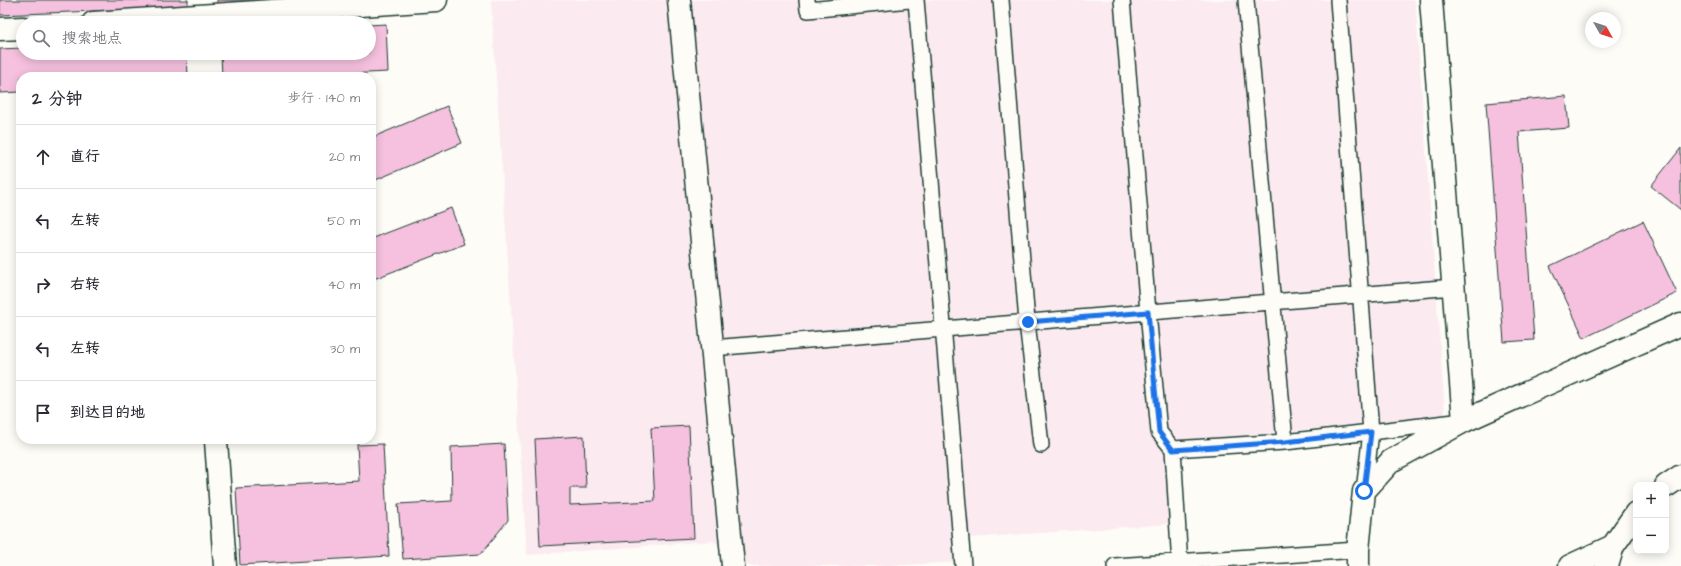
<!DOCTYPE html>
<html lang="zh">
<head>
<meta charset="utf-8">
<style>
	:root { --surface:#fff; --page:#f2f2f3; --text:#2b2b33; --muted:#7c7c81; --line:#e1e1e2 }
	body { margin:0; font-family:"Architects Daughter","LXGW WenKai TC",sans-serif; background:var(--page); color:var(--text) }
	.controls { position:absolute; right:12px; bottom:12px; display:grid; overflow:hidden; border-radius:8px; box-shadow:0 2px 10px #0003 }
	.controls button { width:36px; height:36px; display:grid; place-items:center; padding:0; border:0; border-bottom:1px solid var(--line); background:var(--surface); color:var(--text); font:20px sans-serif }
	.compass { position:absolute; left:1585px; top:12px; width:36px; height:36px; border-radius:50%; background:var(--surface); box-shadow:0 2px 10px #0003; rotate:129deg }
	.stop { position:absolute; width:12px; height:12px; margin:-9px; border:3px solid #1a73e8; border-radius:50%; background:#fff }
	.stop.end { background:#1a73e8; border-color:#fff; box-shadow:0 1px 4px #0008 }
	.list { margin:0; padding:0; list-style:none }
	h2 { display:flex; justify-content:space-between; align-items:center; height:52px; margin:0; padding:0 16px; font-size:17px }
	h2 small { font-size:13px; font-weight:400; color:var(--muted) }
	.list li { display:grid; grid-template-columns:26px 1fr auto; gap:12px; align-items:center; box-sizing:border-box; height:64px; padding:0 16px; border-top:1px solid var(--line) }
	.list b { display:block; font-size:15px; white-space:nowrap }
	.list em { font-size:13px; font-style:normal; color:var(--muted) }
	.icon { flex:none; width:22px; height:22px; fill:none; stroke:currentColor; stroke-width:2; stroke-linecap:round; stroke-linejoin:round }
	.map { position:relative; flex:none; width:1681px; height:566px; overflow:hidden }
	.search { position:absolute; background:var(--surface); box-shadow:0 2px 10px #0003; left:16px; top:16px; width:360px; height:44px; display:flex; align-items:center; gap:10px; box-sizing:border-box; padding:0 14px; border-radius:22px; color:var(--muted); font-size:15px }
	.panel { position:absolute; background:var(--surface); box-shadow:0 2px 10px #0003; left:16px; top:72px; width:360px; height:372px; border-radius:16px }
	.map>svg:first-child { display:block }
	.built { fill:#fbeaf0 }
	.building { fill:#f5c1de; stroke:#1f3d34 }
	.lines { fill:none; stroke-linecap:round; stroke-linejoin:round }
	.service-casing { stroke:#1f3d34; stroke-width:18 }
	.minor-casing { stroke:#1f3d34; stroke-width:25 }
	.tertiary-casing { stroke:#1f3d34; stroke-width:25 }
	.primary-casing { stroke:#1f3d34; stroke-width:25 }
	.service { stroke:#fdfcf7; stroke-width:15 }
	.minor { stroke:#fdfcf7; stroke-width:22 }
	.tertiary { stroke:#fdfcf7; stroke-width:22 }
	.primary { stroke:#fdfcf7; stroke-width:22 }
	.route { stroke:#1a73e8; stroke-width:5 }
</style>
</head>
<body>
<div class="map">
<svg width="1681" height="566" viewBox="0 0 1681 566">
	<rect width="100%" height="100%" fill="#fdfcf7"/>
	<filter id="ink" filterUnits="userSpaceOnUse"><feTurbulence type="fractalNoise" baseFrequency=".025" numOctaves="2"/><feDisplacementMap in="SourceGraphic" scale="8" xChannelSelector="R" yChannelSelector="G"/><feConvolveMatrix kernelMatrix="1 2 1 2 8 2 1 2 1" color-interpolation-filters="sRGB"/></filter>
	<g filter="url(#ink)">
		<path class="built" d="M491 0H1415L1445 415 1177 443 1183 523 969 538 970 561 889 566H750L713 541 527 555Z"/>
		<path class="building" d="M0 0H188V7L0 15Z
			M217 0H283L217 4Z
			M386 24 388 72 285 77H222L221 53H369V25Z
			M23 48V53H187L188 77H21V92L0 93V49Z
			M1566 96 1569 128 1519 132 1534 340 1504 342 1486 103Z
			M447 106 462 143 371 182V138Z
			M1681 148V210L1651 186Z
			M451 208 464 244 371 280V239Z
			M1643 221 1677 293 1584 338 1550 266Z
			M689 426 694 538 540 546 535 439 584 436 586 488H570V505L655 501 651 428Z
			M383 444 389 556 240 565 236 488 359 481 357 445Z
			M504 444 508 520 481 554 403 559 398 504 452 501 451 447Z"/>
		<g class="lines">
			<g class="service-casing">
				<path id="service" d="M807 0 808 10 909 0
					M916 0 963 566
					M1001 0 1027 322 1041 445
					M1122 0 1148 312 1159 432 1173 449 1285 442 1455 422
					M1246 0 1285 442
					M1338 0 1371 432 1364 491
					M712 348 1454 287
					M1173 449 1180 566
					M1115 566 1358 550"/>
			</g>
			<g class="minor-casing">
				<path id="minor" d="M93 23 436 0
					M0 29 23 28
					M1464 421 1681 324
					M216 441 225 566"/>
			</g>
			<g class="tertiary-casing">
				<path id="tertiary" d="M679 0 733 566
					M1358 566V550L1364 491 1391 461 1464 421 1431 0"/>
			</g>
			<g class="primary-casing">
				<path id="primary" d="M1666 486 1681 476
					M1570 566 1613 546
					M1607 566 1613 546 1636 513"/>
			</g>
			<use href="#service" class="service"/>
			<use href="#minor" class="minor"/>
			<use href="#tertiary" class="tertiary"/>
			<use href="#primary" class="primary"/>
		</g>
	</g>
	<g class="lines" filter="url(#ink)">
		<path class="route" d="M1028 322 1148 312 1159 432 1173 450 1285 442 1371 432 1364 491"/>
	</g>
</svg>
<div class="controls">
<button>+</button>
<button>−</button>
</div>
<svg class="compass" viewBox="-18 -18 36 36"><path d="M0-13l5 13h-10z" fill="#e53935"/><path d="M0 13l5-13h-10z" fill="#7c7c81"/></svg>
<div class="stop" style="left:1364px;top:491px"></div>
<div class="stop end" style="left:1028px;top:322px"></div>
<div class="search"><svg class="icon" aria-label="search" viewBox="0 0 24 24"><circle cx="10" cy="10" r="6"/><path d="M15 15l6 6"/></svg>搜索地点</div>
<section class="panel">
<h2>2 分钟<small>步行 · 140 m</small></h2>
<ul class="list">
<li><svg class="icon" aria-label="ahead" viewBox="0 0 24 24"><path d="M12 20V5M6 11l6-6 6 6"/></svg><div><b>直行</b></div><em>20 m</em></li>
<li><svg class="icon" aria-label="left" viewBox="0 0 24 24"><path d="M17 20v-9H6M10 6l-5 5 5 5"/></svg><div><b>左转</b></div><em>50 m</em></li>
<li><svg class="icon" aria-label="right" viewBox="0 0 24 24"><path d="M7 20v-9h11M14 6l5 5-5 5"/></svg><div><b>右转</b></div><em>40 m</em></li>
<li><svg class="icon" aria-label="left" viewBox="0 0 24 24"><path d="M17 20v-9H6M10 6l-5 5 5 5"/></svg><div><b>左转</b></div><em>30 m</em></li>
<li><svg class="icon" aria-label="arrive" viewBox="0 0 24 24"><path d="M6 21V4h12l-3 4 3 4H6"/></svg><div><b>到达目的地</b></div></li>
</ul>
</section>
</div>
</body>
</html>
